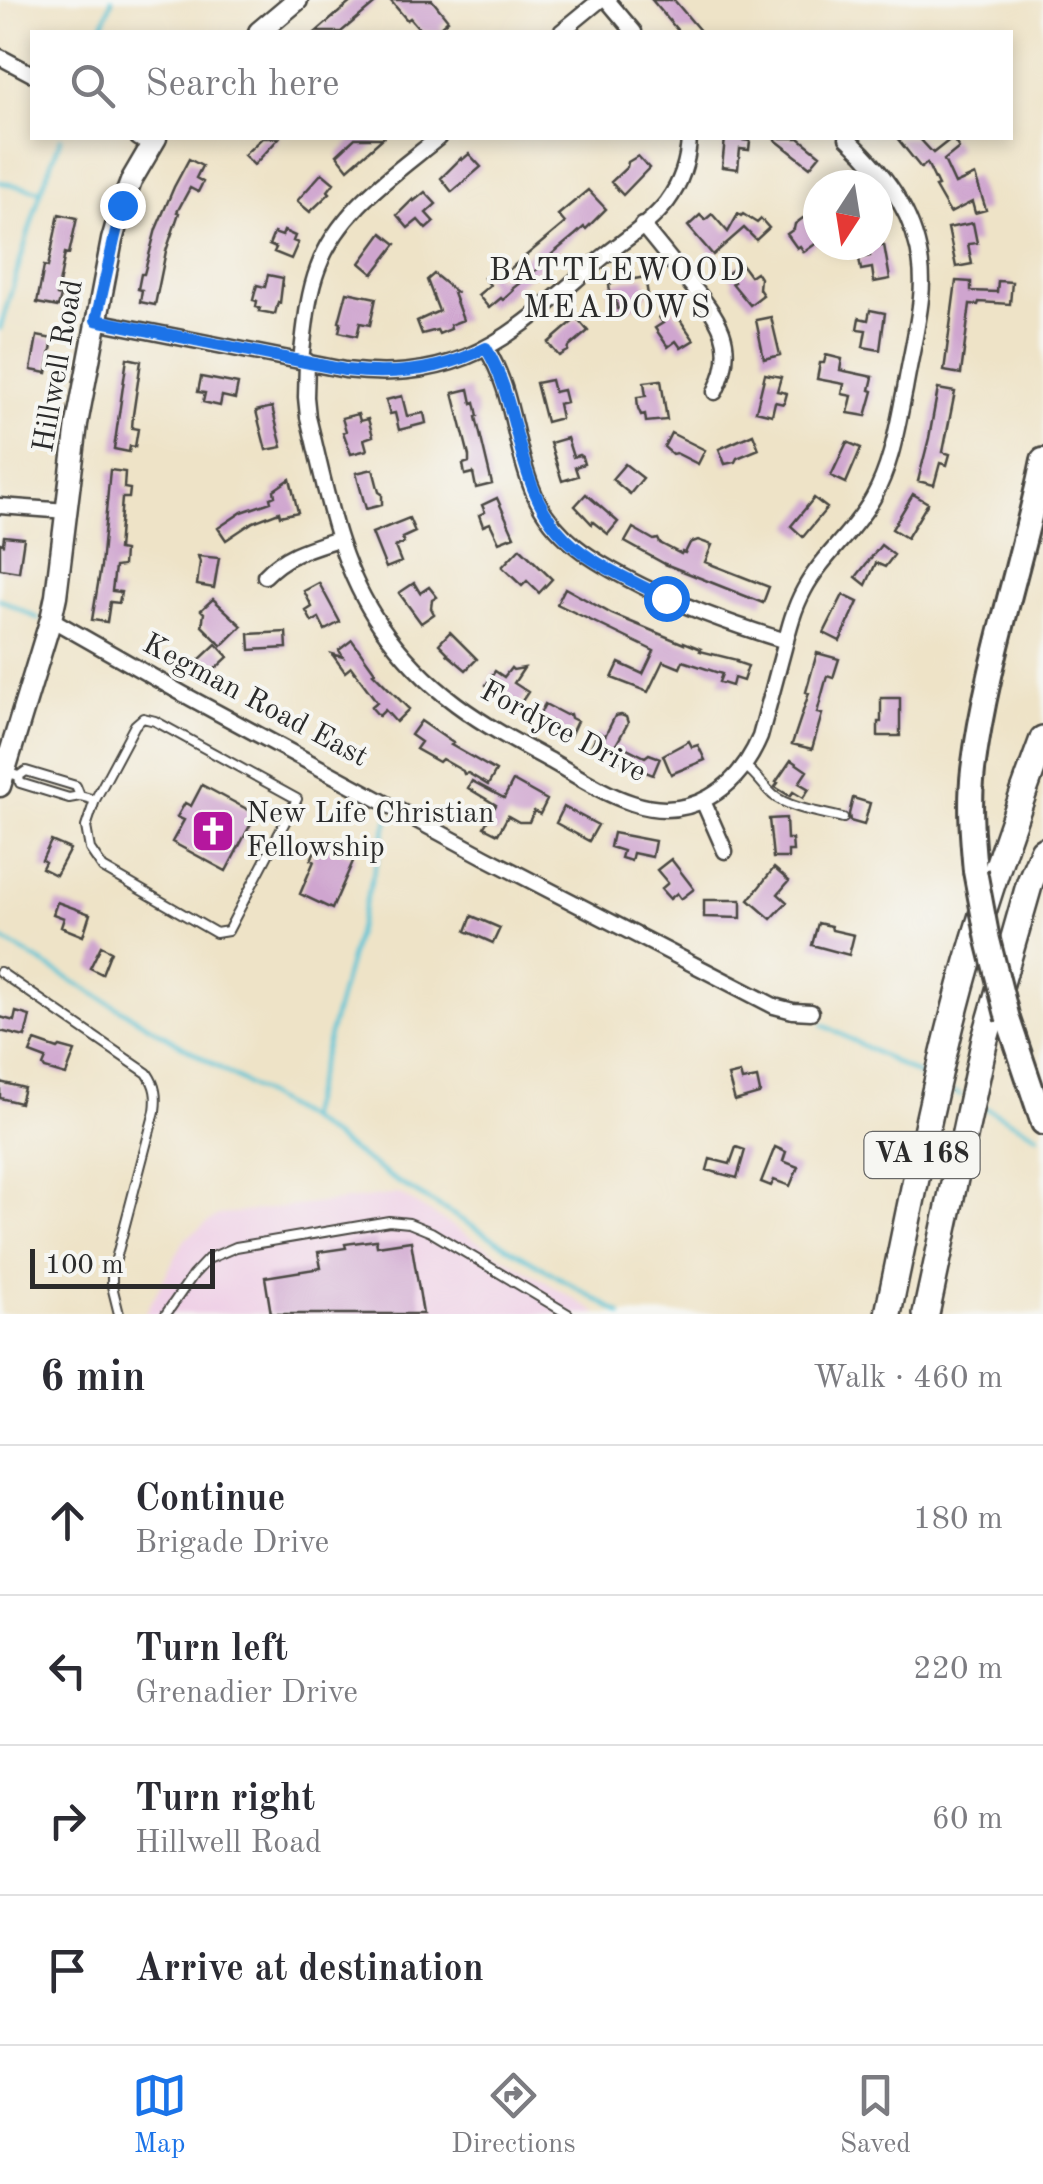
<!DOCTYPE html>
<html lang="en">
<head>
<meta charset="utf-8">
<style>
	:root { --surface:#fff; --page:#f2f2f3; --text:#2b2b33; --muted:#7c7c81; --line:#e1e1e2; --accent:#1a73e8 }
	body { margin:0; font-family:"Old Standard TT",serif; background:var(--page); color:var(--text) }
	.compass { position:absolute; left:803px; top:170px; width:90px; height:90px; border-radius:50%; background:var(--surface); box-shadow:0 5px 15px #0003; rotate:192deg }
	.scale { position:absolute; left:30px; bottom:25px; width:185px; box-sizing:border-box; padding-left:10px; border:5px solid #2b2b2b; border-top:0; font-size:28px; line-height:35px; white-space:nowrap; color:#2b2b2b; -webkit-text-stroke:8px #f6f6f2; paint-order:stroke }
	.stop { position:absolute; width:30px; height:30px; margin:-22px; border:8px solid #1a73e8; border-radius:50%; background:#fff }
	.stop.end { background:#1a73e8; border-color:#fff; box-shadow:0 2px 10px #0008 }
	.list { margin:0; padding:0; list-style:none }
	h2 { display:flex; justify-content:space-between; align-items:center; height:130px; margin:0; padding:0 40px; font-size:42px }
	h2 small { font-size:32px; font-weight:400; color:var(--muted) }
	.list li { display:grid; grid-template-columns:65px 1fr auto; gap:30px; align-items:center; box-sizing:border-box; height:150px; padding:0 40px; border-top:2px solid var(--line) }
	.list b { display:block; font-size:38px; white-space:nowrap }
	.list p { margin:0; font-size:32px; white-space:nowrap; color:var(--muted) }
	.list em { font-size:32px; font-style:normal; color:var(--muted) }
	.icon { flex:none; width:55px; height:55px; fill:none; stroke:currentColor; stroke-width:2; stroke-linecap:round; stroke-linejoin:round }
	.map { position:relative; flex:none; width:1043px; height:1314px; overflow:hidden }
	.search { position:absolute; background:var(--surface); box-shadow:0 5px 15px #0003; left:30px; right:30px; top:30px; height:110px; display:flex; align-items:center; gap:25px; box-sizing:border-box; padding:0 35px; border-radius:0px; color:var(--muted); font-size:38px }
	.sheet { height:730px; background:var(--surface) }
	nav { display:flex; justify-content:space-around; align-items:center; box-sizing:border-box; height:140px; border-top:2px solid var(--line); background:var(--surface); font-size:28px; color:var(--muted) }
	nav a { display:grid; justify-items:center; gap:5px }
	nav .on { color:var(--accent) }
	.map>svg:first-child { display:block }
	.built { fill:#efd0e6 }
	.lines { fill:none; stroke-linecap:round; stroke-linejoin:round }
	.stream { stroke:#59c3d5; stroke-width:4 }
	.building { fill:#cfa5cf }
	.lane-casing { stroke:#484742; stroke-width:12 }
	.street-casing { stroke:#484742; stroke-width:19 }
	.secondary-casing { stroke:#484742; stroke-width:25 }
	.primary-casing { stroke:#484742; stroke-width:28 }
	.highway-casing { stroke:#484742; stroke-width:30 }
	.lane { stroke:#fff; stroke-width:8 }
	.street { stroke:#fff; stroke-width:14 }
	.secondary { stroke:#fff; stroke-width:20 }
	.primary { stroke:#fff; stroke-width:22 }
	.highway { stroke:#fff; stroke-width:25 }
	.primary-bridge-casing { stroke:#484742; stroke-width:28; stroke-linecap:butt }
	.primary-bridge { stroke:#fff; stroke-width:22 }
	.route { stroke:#1a73e8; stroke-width:12 }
	.labels { text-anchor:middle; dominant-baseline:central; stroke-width:8; stroke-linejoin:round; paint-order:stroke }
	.shield { fill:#f6f6f2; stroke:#686867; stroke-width:2.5 }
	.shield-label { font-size:28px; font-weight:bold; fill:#2b2b2b }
	.street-label { font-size:30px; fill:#2b2b2b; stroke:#f6f6f2 }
	.poi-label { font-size:30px; fill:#2b2b2b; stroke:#f6f6f2; text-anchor:start }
	.neighbourhood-label { font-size:32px; letter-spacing:2.5px; fill:#2b2b2b; stroke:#f6f6f2 }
</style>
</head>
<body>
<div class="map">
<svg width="1043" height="1314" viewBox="0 0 1043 1314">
	<rect width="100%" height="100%" fill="#f6f6f2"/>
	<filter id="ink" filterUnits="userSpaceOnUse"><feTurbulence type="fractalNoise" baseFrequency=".01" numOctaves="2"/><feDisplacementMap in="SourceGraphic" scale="20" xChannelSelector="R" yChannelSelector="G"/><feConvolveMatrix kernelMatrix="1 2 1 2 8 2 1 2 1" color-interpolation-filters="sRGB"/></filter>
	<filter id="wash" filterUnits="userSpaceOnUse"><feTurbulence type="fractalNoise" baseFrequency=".0048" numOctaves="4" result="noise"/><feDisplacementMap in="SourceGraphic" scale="40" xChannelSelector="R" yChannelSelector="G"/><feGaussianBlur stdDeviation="2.25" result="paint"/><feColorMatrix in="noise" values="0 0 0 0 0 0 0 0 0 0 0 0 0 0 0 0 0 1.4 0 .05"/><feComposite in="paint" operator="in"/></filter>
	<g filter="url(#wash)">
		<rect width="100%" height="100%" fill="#eee3c7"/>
		<path class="built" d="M399 1194 599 1314H145L185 1239 218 1215Z"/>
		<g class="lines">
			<path class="stream" d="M100 32 112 0
				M0 182 41 191
				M0 329 41 191 61 138
				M0 599 39 619
				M0 938 306 1119 396 1181 621 1314
				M823 1025 921 1076
				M954 1092 960 1095
				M984 1107 1038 1135
				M306 1119 389 816"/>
		</g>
		<g id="blocks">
			<path class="building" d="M353 0H379L341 32H316Z
				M390 0H432L448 20 440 27 445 32H422L410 18 407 20Z
				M652 0H674L701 32H679Z
				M262 138H279L254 165 244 155Z
				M355 138H383L348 169 337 155Z
				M725 138H741V140L750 141 749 150 740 149 738 169 722 167Z
				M773 138H799L820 155 810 167Z
				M897 138H919L933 153 952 138 959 148 944 160 955 184 975 175 986 210 975 213 972 202 950 213 935 187 938 186 927 163 921 168Z
				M469 154 481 167 452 192 441 178 461 158 462 160Z
				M638 156 649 168 623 195 611 182 627 167 628 162Z
				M189 159 202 166 196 178 203 182 198 192 190 188 177 212 179 213 166 251 155 305 140 302 142 290 138 289 141 274H144L156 229 174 187Z
				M322 173 334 183 328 191 330 193 310 212 297 201Z
				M588 190 606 209 586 229 584 227 575 235 552 254 554 256 512 289 513 291 503 300 501 298 489 308 478 295 490 285 484 278 492 272 498 279 565 223 558 215Z
				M425 192 436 204 426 213 434 222 426 229 418 220 408 228 397 215 413 199 414 201Z
				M59 214 77 218 69 254 65 253 57 295 61 296 58 307 37 303 44 266 48 267Z
				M712 214 728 232 738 214 741 216 743 214 757 223 761 219 769 228 756 240 744 228 713 255 688 226 700 215 705 220Z
				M803 218H806L818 234V242L804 252 800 246 797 248 787 234 794 229 795 224Z
				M973 223 977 243 968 244 972 264 956 267 948 228Z
				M284 231 295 236 293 241 298 243 291 259 274 252 276 248 269 245 274 233 282 236Z
				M382 233 396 244 373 274 360 263Z
				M868 245H884L890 279 874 282 872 268 861 270 859 258 870 256Z
				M741 264 750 276 756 272 760 278 759 289 763 295 750 305 732 283 734 282 728 273Z
				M434 274 456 292 453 293 463 320 450 325 451 329 439 334 437 330 422 334 417 321 439 311 427 280Z
				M268 275 283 278 280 303 278 302 275 314 259 311 260 308 256 307 257 301 253 300 257 285 265 287Z
				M645 277 648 295 636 297 637 306 617 309 616 300 611 301 609 284Z
				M956 281 971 282V291L997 292 998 281 1012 282 1010 304 979 302 978 305 970 304 961 374 944 371Z
				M347 292 376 298 370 325 360 323 357 336 339 332 341 323 339 322Z
				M672 308 694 340 681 348 676 341 668 347 655 328 663 323 659 317Z
				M870 310 885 313 880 350 863 347 866 330 857 329 859 318 868 320Z
				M771 317 780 355 764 359 756 320Z
				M577 318 588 331 569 347 568 351 559 356 548 343Z
				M37 336 53 339 47 373 31 370Z
				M826 355 842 359 840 370 873 377 870 390 873 391 866 416 848 413 852 396 842 394 844 384 817 379 820 363H824Z
				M127 358 141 361 133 415 132 428 138 429 135 447 130 446 129 452 114 449Z
				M765 374 781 377 777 391 787 393 784 404 775 402 772 415 756 411Z
				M201 377 238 384 235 399 222 396 220 406 203 402 205 393 198 392Z
				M551 380 554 392 563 390 566 402 558 404 561 418 546 422 536 383Z
				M661 380 667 420 646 422 645 414 641 415 638 408 637 397 646 396 644 382Z
				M469 389 472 403 475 402 478 416 476 417 492 484 476 488 473 473 465 475 463 464 469 462V456L453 393Z
				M938 389 955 392 943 452 950 454 947 465 940 463 934 485 918 481 929 438Z
				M402 396 407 416 424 413 426 423 399 430 395 413 390 414 386 400Z
				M272 407 282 447 266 450 256 411Z
				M358 414 360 421 368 419 373 436 364 439 367 450 351 454 343 432 346 431 342 418Z
				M671 433 705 450 698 464 676 453 672 454 664 447Z
				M753 434 759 449 737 458 735 462 725 464 719 449Z
				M567 438 573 457 579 455 582 457 584 464 575 467 578 476 562 481 550 443Z
				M847 442 861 448 846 483 831 476Z
				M625 464 643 478 630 494 612 479Z
				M373 469 379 492 382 494V505L366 509 356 473Z
				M110 470 125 472 124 488 130 489 129 498H122L118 550 124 551 123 566 115 567 112 591 121 592 119 603 110 602 107 622 92 620 101 566Z
				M290 479 298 512 280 516 279 512 253 522 226 540 218 528 242 512 271 502 270 498 275 496 274 490Z
				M586 494 618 522 608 534 593 522 592 524 575 506Z
				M913 494 928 503 907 538 892 529Z
				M497 498 514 536 499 542 490 523 483 526 479 515 485 512 482 505Z
				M814 498 827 508 803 537 791 526Z
				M409 518 415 532 402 538 404 543 395 547 401 562 386 568 372 533Z
				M633 528 654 540 658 539 660 543 681 554 682 552 685 553 690 543 698 540 712 545 705 562 769 587 763 603 665 564 625 542Z
				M4 536 24 538 19 572 0 569V543L3 544Z
				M881 545 894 555 885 567 876 563 866 585 856 577Z
				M520 548 552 579 539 593 527 581 522 586 502 567Z
				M198 556 219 558 214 588 197 585 200 562Z
				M319 583 340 622 325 630 319 618 312 622 306 611 312 607 304 591Z
				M414 583 420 593 429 587 437 597 432 600 431 608 434 614 421 623 399 593Z
				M565 588 612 614 684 644V642L701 649 700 651 737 660 736 662 748 666 743 681 734 678 732 686 719 682 722 674 683 661 680 668 663 661 648 692 612 678 619 663 643 674 654 651 557 604Z
				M843 595 858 602 840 641 824 633Z
				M213 599 242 626 222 646 202 626 204 613 201 610Z
				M286 632 287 648 250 650 249 634Z
				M450 632 477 659 466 670 447 654 448 653 439 644Z
				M352 640 375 672 373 673 409 709 396 722 385 710 379 716 371 707 377 702 351 667 345 672 332 654 343 657 339 650Z
				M216 644 228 657 211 673 199 660Z
				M817 653 839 659 833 678 827 676 817 713 822 714 812 749 792 744 809 693 806 692Z
				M511 668 513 670 524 668 514 683 528 692 518 707 486 685 495 671 504 677Z
				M881 698H900V736H878V722H881Z
				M545 704 566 715 570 714 571 718 577 721 570 736 537 719Z
				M621 715 626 717 628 723 617 743 645 757 649 754 660 758 653 775 615 760 614 762 591 747 598 732 605 736 615 716Z
				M421 721 453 743 451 745 496 771 488 785 468 773 464 774 463 771 442 759 439 762 416 749 421 742 411 735Z
				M689 741 692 747 698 745 705 760 671 774 663 755Z
				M791 760 807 771 799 783 809 789 803 798 793 792 790 796 775 787 778 783 776 782Z
				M472 781 504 798 513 781 547 800 540 814 534 811 529 822H519L508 816 498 834 484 827 496 805 468 788Z
				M202 785 256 814 226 871 172 842 184 820 177 817 185 803 191 806Z
				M853 798 870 803 864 825 850 821 849 814Z
				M564 807 598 825 589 841 556 823Z
				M786 818 787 839H792L793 851H788V858H773L769 819Z
				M613 833 655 841 652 857 633 853 631 861 621 858 623 851 610 847Z
				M51 841 70 849 56 875 42 868 45 862 42 860Z
				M319 841 355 857 332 909 300 894 314 861 311 860Z
				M671 859 694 889 681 899 677 893 670 899 661 889 668 883 657 870Z
				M774 868 789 881 778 894 787 902 771 919 749 900Z
				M704 900H741V918L704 917Z
				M57 902 90 914 83 936 61 927 64 918 53 914Z
				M472 916 500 928 493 943 466 931Z
				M818 923 831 926 832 930 854 935 849 955 812 945Z
				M101 946 111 951 102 974 90 968Z
				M16 1012 30 1016 25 1037 0 1031V1017L14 1021Z
				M35 1041 58 1049 60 1047 75 1051 66 1075 45 1069 43 1066 46 1059 30 1053Z
				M740 1073 742 1081 757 1078 760 1092 759 1094 735 1101 728 1076Z
				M0 1082 24 1088 20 1103 0 1098Z
				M736 1147 745 1150 737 1178 707 1170 710 1159 730 1164Z
				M775 1147 786 1152 783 1161 798 1167 790 1186 774 1180 771 1186 761 1182Z
				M376 1240 377 1246 411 1241 423 1314H271L265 1277 321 1268 318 1252 346 1248 345 1244Z"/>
		</g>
	</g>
	<g filter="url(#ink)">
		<use href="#blocks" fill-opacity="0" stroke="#484742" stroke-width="2.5"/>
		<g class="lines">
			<g class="lane-casing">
				<path id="lane" d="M745 766C758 776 763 786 773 795 788 808 823 813 843 818
					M4 772 19 776 26 771 76 786 80 796 69 798 20 783 19 776
					M80 796 95 800 86 827 90 849 103 868 216 933 228 931 297 799 155 721 143 718 135 725 95 800
					M0 972 147 1073C156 1086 157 1096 155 1111L112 1274V1286L119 1314
					M166 1314 193 1275 208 1259 236 1247 389 1221 409 1223 431 1232 568 1314"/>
			</g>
			<g class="street-casing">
				<path id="street" d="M607 0 634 32
					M561 32 600 0
					M0 57 32 74
					M138 138 151 145
					M642 225C657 243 672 262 687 280 718 317 740 343 715 392
					M96 321 345 370C387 375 426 373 466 357 518 336 560 292 603 257 624 240 650 224 667 202 681 183 688 161 689 138
					M486 348C513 390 513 440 531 486 550 538 596 563 642 586 689 609 736 626 786 641
					M301 360C305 329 307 297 318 268 338 211 393 175 438 138
					M307 361 306 397 308 417C326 488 337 563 380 625 427 693 480 723 551 761 577 776 604 794 632 803 690 823 738 789 760 737 768 707 776 678 784 648 789 628 794 608 804 590 822 556 854 532 873 498 892 464 897 427 905 389 910 359 918 328 921 298 928 233 892 179 847 138
					M0 506 67 511
					M265 576C286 554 310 548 338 539
					M51 619 183 694 485 857 774 1006 793 1011 811 1012
					M703 801 725 851"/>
			</g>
			<g class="secondary-casing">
				<path id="secondary" d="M259 32 297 0
					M0 786 51 619 56 596 77 424 112 240 122 205 132 179 156 138"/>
			</g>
			<g class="primary-casing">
				<path id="primary" d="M975 871C972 838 969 804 973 770 986 665 1022 563 1043 460
					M1008 1019 1043 1123"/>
			</g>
			<g class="highway-casing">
				<path id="highway" d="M888 1314C911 1204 932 1093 961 986 984 902 1013 820 1043 739
					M926 1314 985 1039 1030 882 1043 851"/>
			</g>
			<use href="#lane" class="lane"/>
			<use href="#street" class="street"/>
			<use href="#secondary" class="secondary"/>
			<use href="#primary" class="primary"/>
			<use href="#highway" class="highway"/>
			<g class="primary-bridge-casing">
				<path id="primary-bridge" d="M975 871 988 940 1008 1019"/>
			</g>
			<use href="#primary-bridge" class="primary-bridge"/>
		</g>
	</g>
	<g class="lines" filter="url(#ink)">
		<path class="route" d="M122 205 96 320 345 370C395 376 441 371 486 348 504 378 510 409 519 443 543 543 581 556 666 598"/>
	</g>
	<defs>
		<g id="church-square" transform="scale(2.25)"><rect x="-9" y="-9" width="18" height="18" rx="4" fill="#b5179e" stroke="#f6f6f2"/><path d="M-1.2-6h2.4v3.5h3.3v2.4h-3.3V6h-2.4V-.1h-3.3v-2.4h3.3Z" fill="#fff"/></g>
	</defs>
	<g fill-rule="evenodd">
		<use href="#church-square" x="213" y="831"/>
	</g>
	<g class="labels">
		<rect class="shield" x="864.5" y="1132" width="115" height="46" rx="8"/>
		<g class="shield-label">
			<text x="922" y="1155">VA 168</text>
		</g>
		<g class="street-label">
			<text transform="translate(59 366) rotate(-80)">Hillwell Road</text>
			<text transform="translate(255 701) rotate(28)">Kegman Road East</text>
			<text transform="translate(563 732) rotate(28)">Fordyce Drive</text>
		</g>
		<g class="poi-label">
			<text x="246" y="814">New Life Christian<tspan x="246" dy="34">Fellowship</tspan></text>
		</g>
		<g class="neighbourhood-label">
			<text x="618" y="272">BATTLEWOOD<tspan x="618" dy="37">MEADOWS</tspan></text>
		</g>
	</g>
</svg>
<svg class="compass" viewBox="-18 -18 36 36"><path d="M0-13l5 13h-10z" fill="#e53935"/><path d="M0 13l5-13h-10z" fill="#7c7c81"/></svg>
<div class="scale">100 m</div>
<div class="stop" style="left:666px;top:598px"></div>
<div class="stop end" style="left:122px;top:205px"></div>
<div class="search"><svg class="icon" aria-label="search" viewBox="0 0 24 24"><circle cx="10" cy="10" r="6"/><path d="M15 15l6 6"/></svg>Search here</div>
</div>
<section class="sheet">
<h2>6 min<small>Walk · 460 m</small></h2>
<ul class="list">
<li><svg class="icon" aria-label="ahead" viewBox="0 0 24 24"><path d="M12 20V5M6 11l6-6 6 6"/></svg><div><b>Continue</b><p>Brigade Drive</p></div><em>180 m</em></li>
<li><svg class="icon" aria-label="left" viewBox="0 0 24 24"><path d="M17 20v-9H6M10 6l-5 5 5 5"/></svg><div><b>Turn left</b><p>Grenadier Drive</p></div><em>220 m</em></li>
<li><svg class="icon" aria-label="right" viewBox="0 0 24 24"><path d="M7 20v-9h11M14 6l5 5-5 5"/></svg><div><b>Turn right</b><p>Hillwell Road</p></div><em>60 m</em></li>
<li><svg class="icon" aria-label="arrive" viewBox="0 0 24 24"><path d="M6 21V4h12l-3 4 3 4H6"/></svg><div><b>Arrive at destination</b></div></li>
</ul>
</section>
<nav>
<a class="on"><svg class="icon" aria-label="map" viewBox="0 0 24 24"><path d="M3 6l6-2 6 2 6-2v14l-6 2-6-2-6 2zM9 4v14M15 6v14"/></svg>Map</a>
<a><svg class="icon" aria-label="directions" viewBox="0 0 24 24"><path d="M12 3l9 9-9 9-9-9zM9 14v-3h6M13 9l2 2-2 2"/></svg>Directions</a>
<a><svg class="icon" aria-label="saved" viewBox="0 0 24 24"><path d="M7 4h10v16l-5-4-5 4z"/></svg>Saved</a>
</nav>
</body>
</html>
